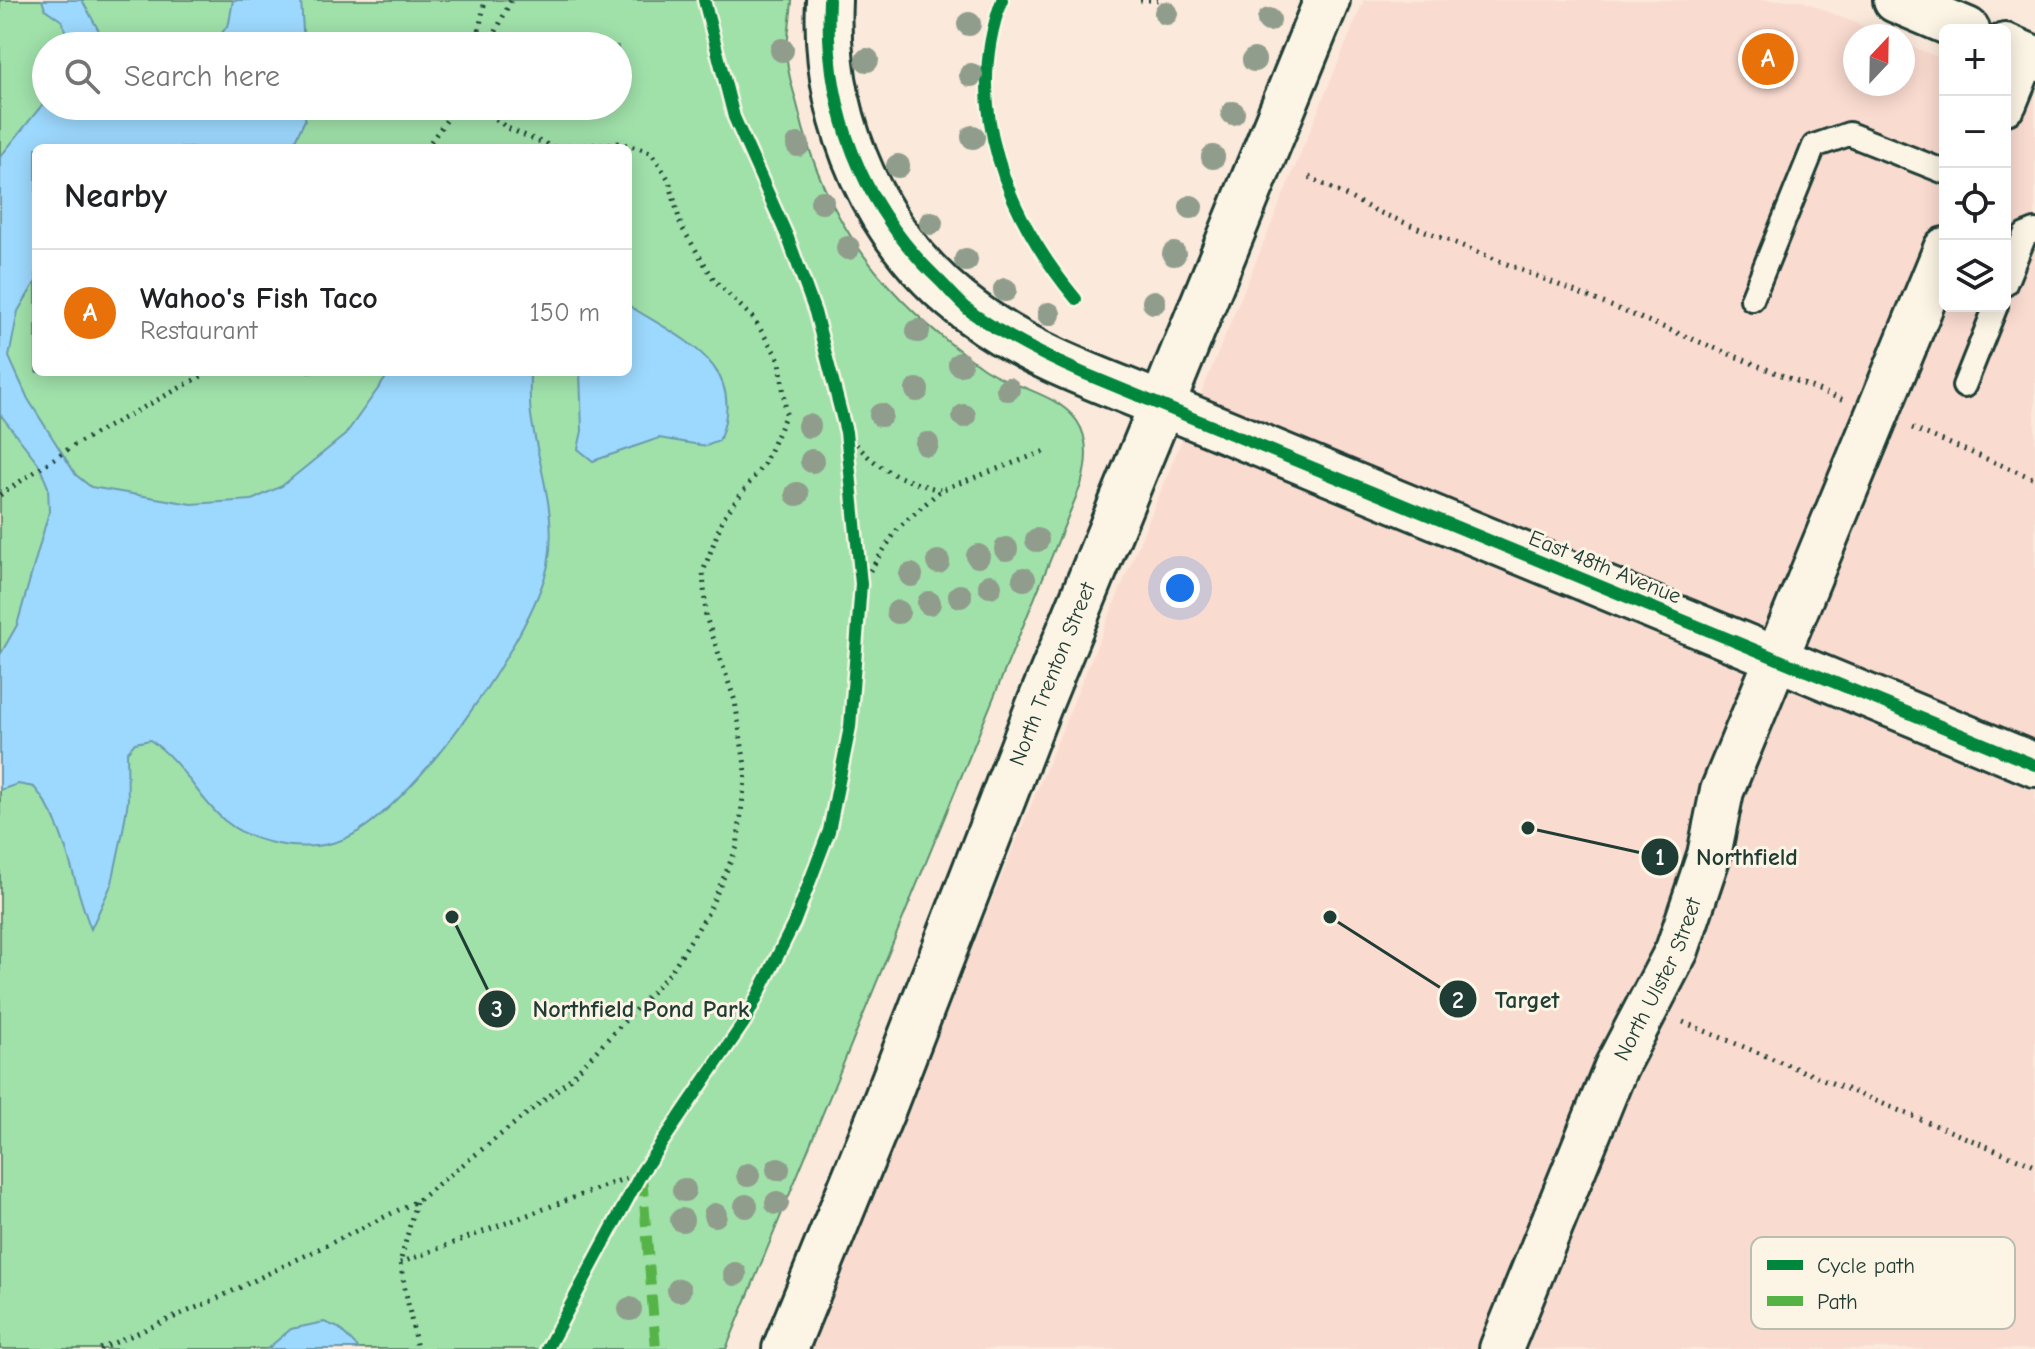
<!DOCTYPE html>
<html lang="en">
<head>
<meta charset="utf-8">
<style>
	:root { --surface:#fff; --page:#f6f6f6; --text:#202124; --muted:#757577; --line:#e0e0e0; --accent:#1f3d34 }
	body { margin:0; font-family:"Comic Neue",sans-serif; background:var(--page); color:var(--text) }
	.controls { position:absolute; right:24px; top:24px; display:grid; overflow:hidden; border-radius:12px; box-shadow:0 4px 20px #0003 }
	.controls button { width:72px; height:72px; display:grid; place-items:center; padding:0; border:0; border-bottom:2px solid var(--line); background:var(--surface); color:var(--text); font:40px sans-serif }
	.compass { position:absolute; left:1843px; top:24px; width:72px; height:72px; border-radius:50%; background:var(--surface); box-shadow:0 4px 20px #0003; rotate:22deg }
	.you { position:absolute; left:1180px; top:588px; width:28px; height:28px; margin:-20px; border:6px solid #fff; border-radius:50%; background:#1a73e8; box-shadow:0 0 0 12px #1a73e833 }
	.badge { display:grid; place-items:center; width:52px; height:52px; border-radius:50%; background:var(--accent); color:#fff; font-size:26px; font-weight:700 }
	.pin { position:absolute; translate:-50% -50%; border:4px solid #fff; box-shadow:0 2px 8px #0006 }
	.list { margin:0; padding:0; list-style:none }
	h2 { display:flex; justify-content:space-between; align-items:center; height:104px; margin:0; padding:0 32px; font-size:34px }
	h2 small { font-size:26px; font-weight:400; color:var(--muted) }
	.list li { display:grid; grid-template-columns:52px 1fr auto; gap:24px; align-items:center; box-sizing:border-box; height:128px; padding:0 32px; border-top:2px solid var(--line) }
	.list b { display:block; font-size:30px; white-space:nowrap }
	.list p { margin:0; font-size:26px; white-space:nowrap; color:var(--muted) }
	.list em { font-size:26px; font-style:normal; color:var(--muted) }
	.icon { flex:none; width:44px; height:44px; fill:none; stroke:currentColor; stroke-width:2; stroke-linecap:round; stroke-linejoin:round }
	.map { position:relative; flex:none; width:2035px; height:1349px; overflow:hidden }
	.search { position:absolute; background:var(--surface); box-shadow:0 4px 20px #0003; left:32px; top:32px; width:600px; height:88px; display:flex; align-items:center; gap:20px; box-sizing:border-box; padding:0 28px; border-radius:44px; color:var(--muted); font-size:30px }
	.panel { position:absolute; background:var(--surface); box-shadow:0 4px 20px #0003; left:32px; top:144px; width:600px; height:232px; border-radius:12px }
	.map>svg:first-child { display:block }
	.built { fill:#fadbd0 }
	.green { fill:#a0e1aa; stroke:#608f6f; stroke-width:2; fill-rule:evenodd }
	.water { fill:#9dd9fe; stroke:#6b9bad; stroke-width:2 }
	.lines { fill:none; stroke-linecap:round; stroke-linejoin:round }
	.service-casing { stroke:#1f3d34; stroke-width:28 }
	.minor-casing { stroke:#1f3d34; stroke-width:48 }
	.tertiary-casing { stroke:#1f3d34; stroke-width:50 }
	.secondary-casing { stroke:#1f3d34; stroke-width:50 }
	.path { stroke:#1f3d34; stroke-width:5; stroke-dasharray:2 6; stroke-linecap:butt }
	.service { stroke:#fcf5e5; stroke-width:22 }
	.minor { stroke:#fcf5e5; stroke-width:42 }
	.tertiary { stroke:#fcf5e5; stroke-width:44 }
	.secondary { stroke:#fcf5e5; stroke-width:44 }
	.quiet { stroke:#55b346; stroke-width:10; stroke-dasharray:20 10; stroke-linecap:butt }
	.cycleway-casing { stroke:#fcf5e5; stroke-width:17 }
	.cycleway { stroke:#00873e; stroke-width:12 }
	.tree { fill:#909d8c }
	.labels { text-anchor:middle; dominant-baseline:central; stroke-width:6; stroke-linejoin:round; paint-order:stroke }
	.street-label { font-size:22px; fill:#1f3d34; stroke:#fcf5e5 }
	.key { fill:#fcf5e5; stroke:#babeb0; stroke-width:2 }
	.key-label { font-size:22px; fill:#1f3d34 }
	.leader { fill:none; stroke:#1f3d34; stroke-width:3 }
	.callout-dot { fill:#1f3d34; stroke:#fcf5e5; stroke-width:3 }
	.mark-label { font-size:24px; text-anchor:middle; font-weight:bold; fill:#fff }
	.callout-label { font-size:24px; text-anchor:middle; font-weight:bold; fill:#1f3d34; stroke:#fcf5e5; stroke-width:6; stroke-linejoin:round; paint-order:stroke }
</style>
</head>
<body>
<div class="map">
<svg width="2035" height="1349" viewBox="0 0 2035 1349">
	<rect width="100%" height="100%" fill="#fbe9db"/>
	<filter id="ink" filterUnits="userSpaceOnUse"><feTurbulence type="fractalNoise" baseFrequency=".0125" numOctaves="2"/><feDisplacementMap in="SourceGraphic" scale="16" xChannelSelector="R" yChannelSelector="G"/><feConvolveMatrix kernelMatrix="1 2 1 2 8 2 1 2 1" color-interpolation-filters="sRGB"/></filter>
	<g filter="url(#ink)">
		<path class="built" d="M1364 0H1800L1887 36H1855V84H1903V43L1945 60V306H2005V85L2035 98V1349H806Z"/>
		<path class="green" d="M0 0H792C791 18 787 36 787 54 786 71 794 91 798 108 824 223 887 301 982 367 1010 387 1056 392 1077 421 1090 440 1087 464 1081 485L726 1349H0ZM46 46H618V106H46ZM36 148H628V372H36Z"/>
		<path class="water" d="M42 0H82L100 33 114 46H70L62 21 45 9Z
			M233 0H301L304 46H213L229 23Z
			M46 100V106H306L305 120 291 148H36V281L18 311 9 357 28 399 76 475 91 487 191 504 252 500 282 486 345 435 390 372H530C530 386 529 401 531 415 538 466 558 512 548 565 533 636 409 817 339 841 319 848 294 848 273 843 203 829 199 773 150 740L135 743 127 752 128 801 122 836 112 883 91 929C72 883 67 825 34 787L18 784 0 790V655L17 625 49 512 48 487 38 463 0 414V157Z
			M628 305C681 339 750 364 719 441L706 446 659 438 593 461 578 449 582 431 580 372H628Z
			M324 1322 339 1328 359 1349H267L291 1329Z"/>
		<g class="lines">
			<g class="service-casing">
				<path id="service" d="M2005 284 2025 235 2035 231
					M1752 299 1814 146 1849 134 1945 172
					M1964 386 1996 306"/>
			</g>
			<g class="minor-casing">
				<g id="minor">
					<path d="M2005 103 2025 54"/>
					<path d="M1160 404 2035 765"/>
					<path id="s1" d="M1501 1349 1616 1067 1677 950 1709 855 1722 791 1945 249"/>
				</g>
			</g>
			<g class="tertiary-casing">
				<g id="tertiary">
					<path d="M829 0C823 120 875 242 974 314 1029 355 1097 379 1160 404"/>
					<path id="s2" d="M785 1349 882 1111 1038 708 1327 0"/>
				</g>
			</g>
			<g class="secondary-casing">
				<path id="secondary" d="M1896 0 1967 30
					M2005 46 2035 59"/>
			</g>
			<path class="path" d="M1140 0H1163
				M476 46 485 0
				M489 46 511 0
				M426 148 457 106
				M1309 177 1376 211 1843 400
				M1912 428 2035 479
				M846 432C875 469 895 478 940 490
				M0 495 76 444 209 372
				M861 584 899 527 941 490 1048 450
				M1683 1022 2035 1166
				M416 1202 400 1263 417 1349
				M400 1263 642 1172
				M100 1349 214 1300 417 1201 568 1081 670 973 708 913 737 847 746 772 735 701 706 617 703 572 723 518 764 464 786 414 780 361 754 319 715 281 681 226 669 180 651 152 620 143 553 147 507 128 481 106"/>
			<use href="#service" class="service"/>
			<use href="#minor" class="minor"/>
			<use href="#tertiary" class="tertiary"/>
			<use href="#secondary" class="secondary"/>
			<path class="quiet" d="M642 1176 656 1349"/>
			<g class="cycleway-casing">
				<path id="cycleway" d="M829 0C824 109 861 206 940 281 951 292 962 306 975 315 1009 338 1046 357 1083 373L2035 765
					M1002 0C962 107 1007 216 1076 299
					M547 1349 642 1172 745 1021 794 923 829 831 850 727 861 584 846 432 815 312 788 238 734 117 704 0"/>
			</g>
			<use href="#cycleway" class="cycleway"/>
		</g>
		<g class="tree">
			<circle cx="1166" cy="13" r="12"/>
			<circle cx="1269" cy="20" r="12"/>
			<circle cx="969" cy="24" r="12"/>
			<circle cx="782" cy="50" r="12"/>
			<circle cx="867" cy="60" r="12"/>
			<circle cx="1254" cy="60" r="12"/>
			<circle cx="971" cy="75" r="12"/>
			<circle cx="1233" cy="113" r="12"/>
			<circle cx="973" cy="137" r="12"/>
			<circle cx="798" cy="145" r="12"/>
			<circle cx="1213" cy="157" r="12"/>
			<circle cx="898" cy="166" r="12"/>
			<circle cx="822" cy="202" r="12"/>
			<circle cx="1191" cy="207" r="12"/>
			<circle cx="931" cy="223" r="12"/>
			<circle cx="848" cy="248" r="12"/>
			<circle cx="1174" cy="254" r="12"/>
			<circle cx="966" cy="260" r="12"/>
			<circle cx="1005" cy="290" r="12"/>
			<circle cx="1154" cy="302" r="12"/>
			<circle cx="1049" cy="314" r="12"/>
			<circle cx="918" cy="331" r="12"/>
			<circle cx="960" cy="364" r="12"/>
			<circle cx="1008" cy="389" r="12"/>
			<circle cx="917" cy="390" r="12"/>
			<circle cx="881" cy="415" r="12"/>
			<circle cx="964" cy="416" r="12"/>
			<circle cx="809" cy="426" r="12"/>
			<circle cx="927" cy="444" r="12"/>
			<circle cx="812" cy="461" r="12"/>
			<circle cx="797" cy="494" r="12"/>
			<circle cx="1037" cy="540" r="12"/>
			<circle cx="1006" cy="549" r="12"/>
			<circle cx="978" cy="556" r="12"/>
			<circle cx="938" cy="562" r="12"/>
			<circle cx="911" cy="575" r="12"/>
			<circle cx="1024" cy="579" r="12"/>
			<circle cx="990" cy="586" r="12"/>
			<circle cx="960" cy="596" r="12"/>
			<circle cx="929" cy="603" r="12"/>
			<circle cx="898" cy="612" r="12"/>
			<circle cx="778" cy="1169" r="12"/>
			<circle cx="748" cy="1175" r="12"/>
			<circle cx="684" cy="1190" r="12"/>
			<circle cx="777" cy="1203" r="12"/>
			<circle cx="746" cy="1206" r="12"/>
			<circle cx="715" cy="1215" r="12"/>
			<circle cx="682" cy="1220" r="12"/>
			<circle cx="735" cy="1274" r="12"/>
			<circle cx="679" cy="1290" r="12"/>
			<circle cx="630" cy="1309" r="12"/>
		</g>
	</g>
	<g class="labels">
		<g class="street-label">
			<text transform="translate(1605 567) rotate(22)">East 48th Avenue</text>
			<text stroke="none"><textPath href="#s2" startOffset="726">North Trenton Street</textPath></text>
			<text stroke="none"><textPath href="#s1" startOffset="402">North Ulster Street</textPath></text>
		</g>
	</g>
	<rect x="1751" y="1237" width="264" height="92" rx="12" class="key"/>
	<rect x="1767" y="1260" width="36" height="10" fill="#00873e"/>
	<rect x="1767" y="1296" width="36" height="10" fill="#55b346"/>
	<g class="key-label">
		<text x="1817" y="1273">Cycle path</text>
		<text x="1817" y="1309">Path</text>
	</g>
	<path class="leader" d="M1528 828L1660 857M1330 917L1458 999M452 917L497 1009"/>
	<g class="callout-dot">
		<circle cx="1528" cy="828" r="8"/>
		<circle cx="1330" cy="917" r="8"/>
		<circle cx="452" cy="917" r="8"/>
		<circle cx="1660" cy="857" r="20"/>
		<circle cx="1458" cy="999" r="20"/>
		<circle cx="497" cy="1009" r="20"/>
	</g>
	<g class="mark-label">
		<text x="1660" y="865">1</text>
		<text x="1458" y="1008">2</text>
		<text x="497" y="1017">3</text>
	</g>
	<g class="callout-label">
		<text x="1747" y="865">Northfield</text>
		<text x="1527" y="1008">Target</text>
		<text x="641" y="1017">Northfield Pond Park</text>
	</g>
</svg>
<div class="controls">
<button>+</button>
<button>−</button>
<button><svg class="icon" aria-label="locate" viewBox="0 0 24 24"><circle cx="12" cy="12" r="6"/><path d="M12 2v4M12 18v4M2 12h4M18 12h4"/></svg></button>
<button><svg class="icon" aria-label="layers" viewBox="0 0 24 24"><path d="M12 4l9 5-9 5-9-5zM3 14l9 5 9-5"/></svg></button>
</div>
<svg class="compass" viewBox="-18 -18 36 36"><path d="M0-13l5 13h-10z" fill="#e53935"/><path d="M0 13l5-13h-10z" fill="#757577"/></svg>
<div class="you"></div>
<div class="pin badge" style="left:1768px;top:59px;background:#e8710a">A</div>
<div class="search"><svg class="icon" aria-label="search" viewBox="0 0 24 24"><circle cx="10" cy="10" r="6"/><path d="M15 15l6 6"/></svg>Search here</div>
<section class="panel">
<h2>Nearby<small></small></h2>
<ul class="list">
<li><span class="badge" style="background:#e8710a">A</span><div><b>Wahoo's Fish Taco</b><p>Restaurant</p></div><em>150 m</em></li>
</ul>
</section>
</div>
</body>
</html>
